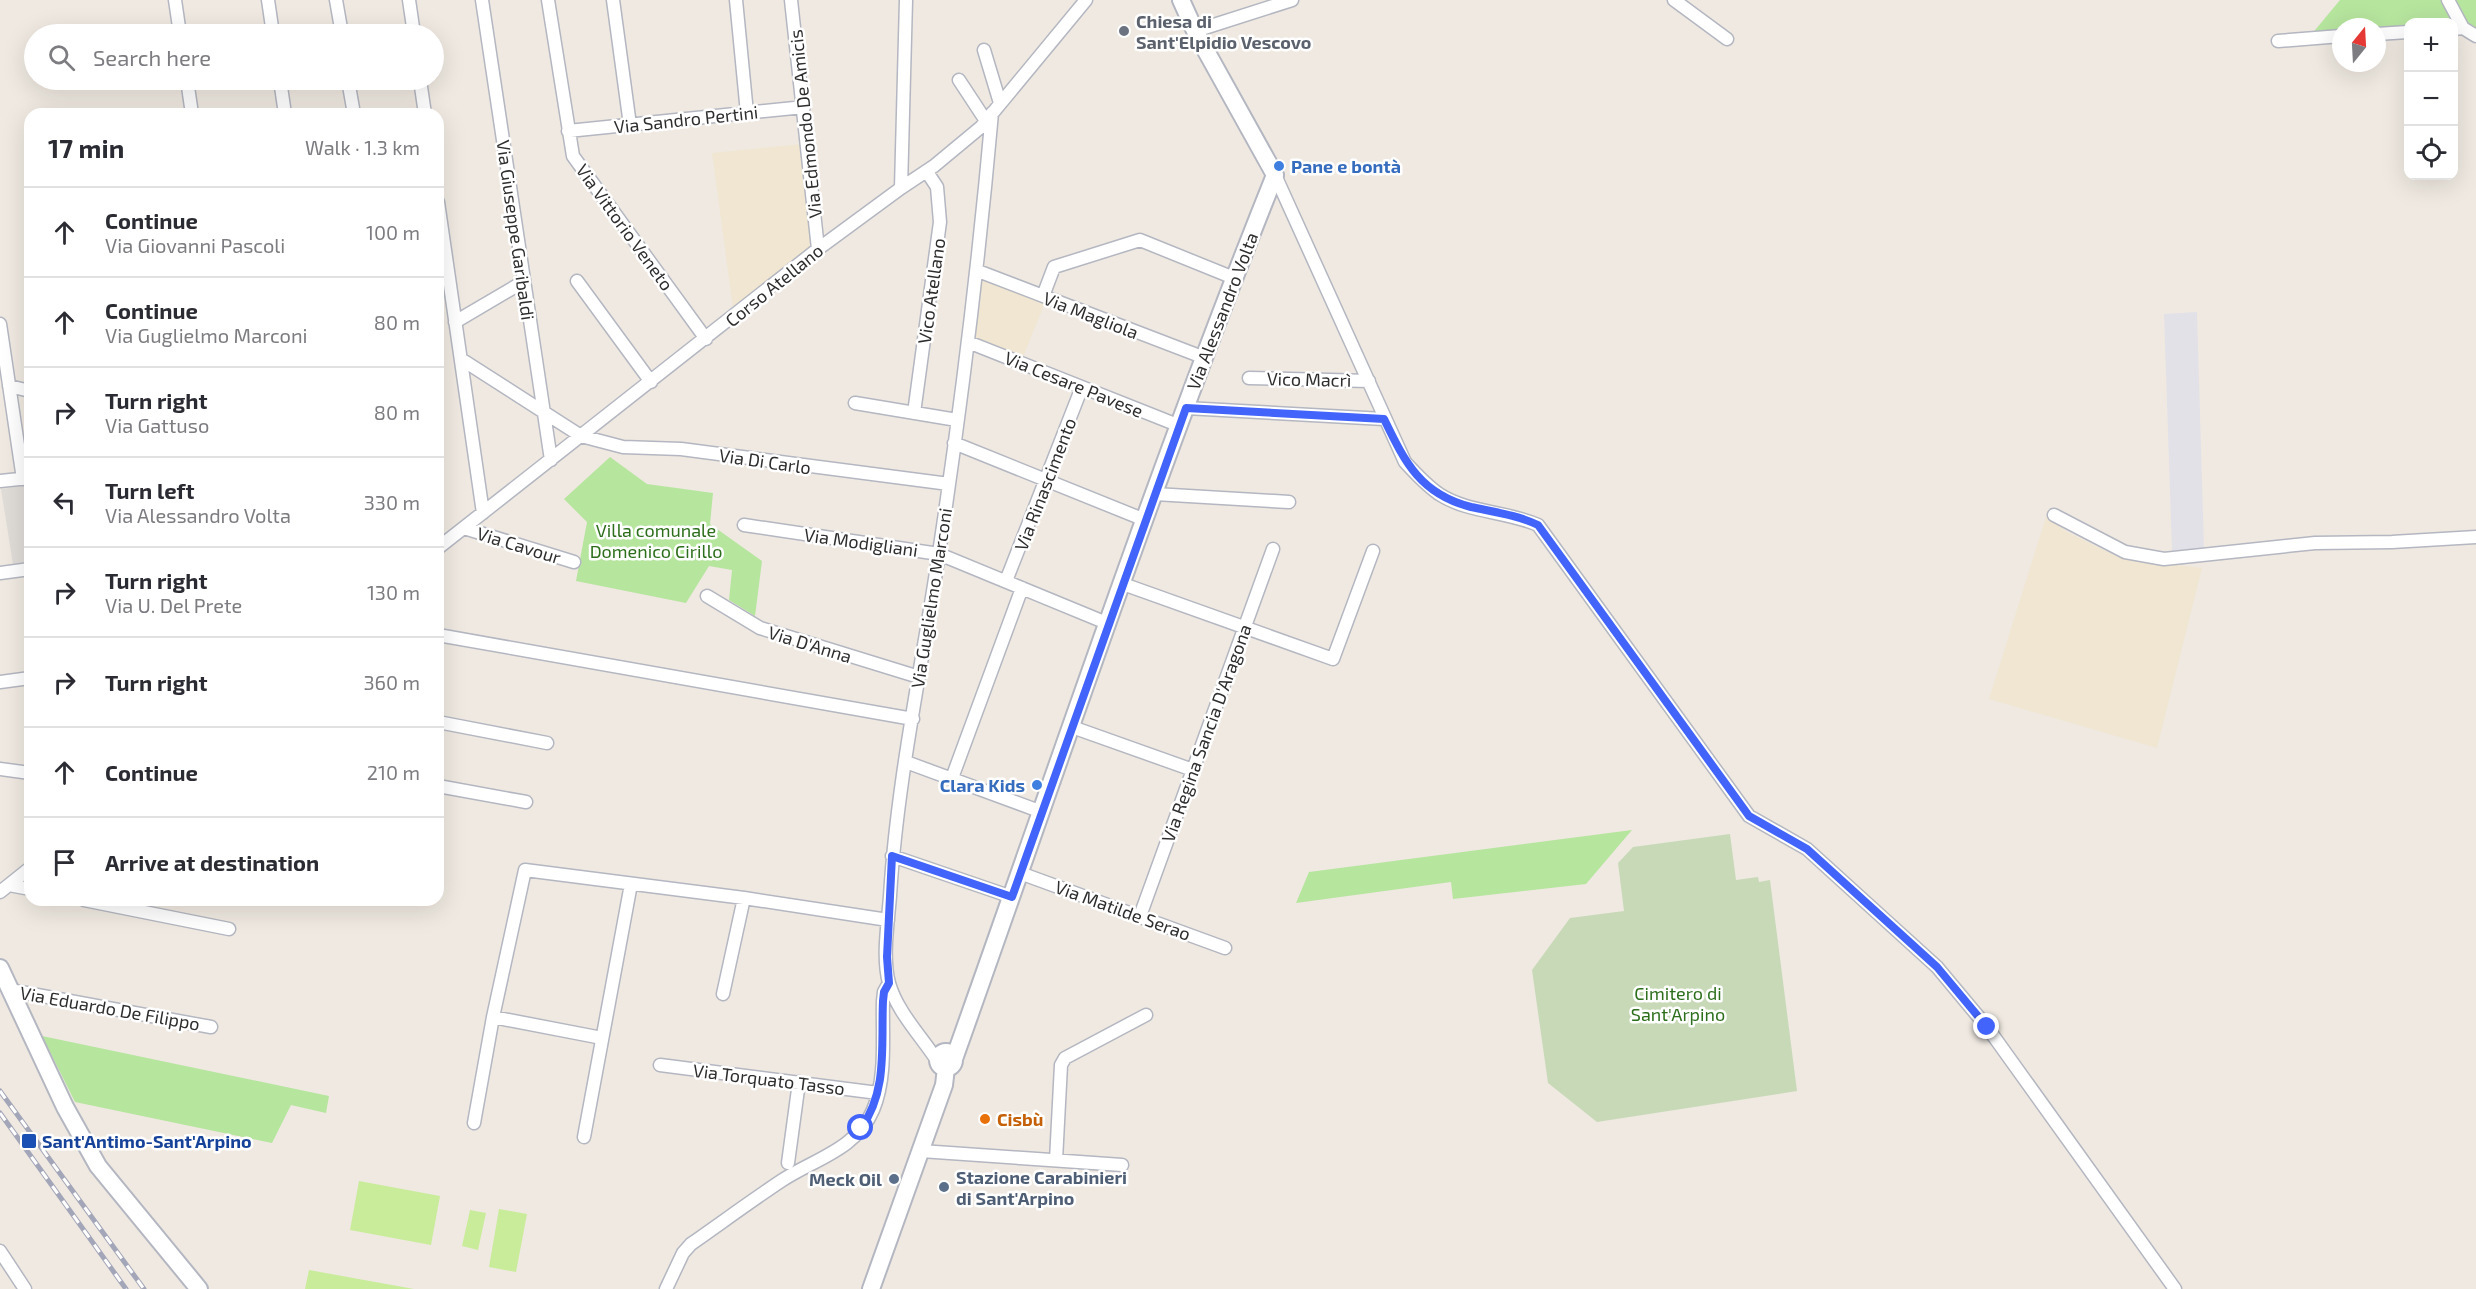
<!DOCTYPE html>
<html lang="en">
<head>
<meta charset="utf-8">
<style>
	:root { --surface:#fff; --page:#f7f7f7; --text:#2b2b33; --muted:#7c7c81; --line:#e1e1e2 }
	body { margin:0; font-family:"Exo 2",sans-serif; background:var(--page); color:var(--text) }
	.controls { position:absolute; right:18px; top:18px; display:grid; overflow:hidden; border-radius:12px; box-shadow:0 6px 24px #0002 }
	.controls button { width:54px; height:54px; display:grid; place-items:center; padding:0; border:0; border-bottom:2px solid var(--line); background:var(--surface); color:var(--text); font:30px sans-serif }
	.compass { position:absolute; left:2332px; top:18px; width:54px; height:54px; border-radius:50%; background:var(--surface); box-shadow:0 6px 24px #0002; rotate:18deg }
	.stop { position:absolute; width:18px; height:18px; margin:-14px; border:4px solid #4264fb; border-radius:50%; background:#fff }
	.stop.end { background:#4264fb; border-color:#fff; box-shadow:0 2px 6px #0008 }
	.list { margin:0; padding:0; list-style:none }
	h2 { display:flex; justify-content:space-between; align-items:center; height:78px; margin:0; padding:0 24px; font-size:26px }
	h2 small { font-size:20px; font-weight:400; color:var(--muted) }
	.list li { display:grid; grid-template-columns:39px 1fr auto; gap:18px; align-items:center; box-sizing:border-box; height:90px; padding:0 24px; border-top:2px solid var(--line) }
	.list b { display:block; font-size:22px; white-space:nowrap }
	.list p { margin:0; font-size:20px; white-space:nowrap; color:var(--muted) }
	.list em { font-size:20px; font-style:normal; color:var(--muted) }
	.icon { flex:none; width:33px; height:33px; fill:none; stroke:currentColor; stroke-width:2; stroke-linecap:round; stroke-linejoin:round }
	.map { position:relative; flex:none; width:2476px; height:1289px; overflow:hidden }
	.search { position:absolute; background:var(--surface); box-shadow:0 6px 24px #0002; left:24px; top:24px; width:420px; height:66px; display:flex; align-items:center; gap:15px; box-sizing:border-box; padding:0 21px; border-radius:33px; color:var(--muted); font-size:22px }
	.panel { position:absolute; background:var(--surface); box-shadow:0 6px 24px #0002; left:24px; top:108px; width:420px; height:798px; border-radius:18px }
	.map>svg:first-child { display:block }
	.industrial { fill:#e3e1e8 }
	.education { fill:#f0e6d1 }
	.green { fill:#b6e59e }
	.cemetery { fill:#c8d9b8 }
	.pitch { fill:#c9ec9a }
	.plaza { fill:#dfdcd8 }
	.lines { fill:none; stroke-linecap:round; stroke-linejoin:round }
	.street-casing { stroke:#b4b7c1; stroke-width:15 }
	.secondary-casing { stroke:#b4b7c1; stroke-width:20 }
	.street { stroke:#fff; stroke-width:12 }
	.secondary { stroke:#fff; stroke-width:16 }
	.rail-casing { stroke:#a3a6b8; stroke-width:5 }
	.rail { stroke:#fff; stroke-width:3; stroke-dasharray:9; stroke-linecap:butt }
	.route { stroke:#4264fb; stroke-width:8 }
	.worship-dot { fill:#6b7280; stroke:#fff; stroke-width:2 }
	.shop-dot { fill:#3f7fe0; stroke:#fff; stroke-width:2 }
	.food-dot { fill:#e8710a; stroke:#fff; stroke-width:2 }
	.transit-dot { fill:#1a4fb4; stroke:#fff; stroke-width:2 }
	.service-dot { fill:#5c6f8a; stroke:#fff; stroke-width:2 }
	.labels { text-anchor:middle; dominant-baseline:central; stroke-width:5; stroke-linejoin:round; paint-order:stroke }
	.worship-label { font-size:18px; font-weight:bold; fill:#5b616d; stroke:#fff; text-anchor:start }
	.street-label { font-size:18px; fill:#2e2e2e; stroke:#fff }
	.shop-label { font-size:18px; font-weight:bold; fill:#366cbe; stroke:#fff; text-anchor:start }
	.park-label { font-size:18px; fill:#2c6e1b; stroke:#fff }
	.food-label { font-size:18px; font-weight:bold; fill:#c56008; stroke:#fff; text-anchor:start }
	.transit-label { font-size:18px; font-weight:bold; fill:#164399; stroke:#fff; text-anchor:start }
	.service-label { font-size:18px; font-weight:bold; fill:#4e5e75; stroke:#fff; text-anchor:start }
</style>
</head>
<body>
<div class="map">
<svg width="2476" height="1289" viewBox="0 0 2476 1289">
	<rect width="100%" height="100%" fill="#efe9e1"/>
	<path class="industrial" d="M2197 312 2204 549 2172 551 2164 314Z"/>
	<path class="education" d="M802 144 813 246 733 308 712 153Z
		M986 279 1045 303 1022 359 973 340 981 280Z
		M2046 517 2067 532 2120 558 2202 568 2157 748 1989 699Z"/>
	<path class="green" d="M2340 0H2442L2453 22H2408V28L2341 27V31L2311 35Z
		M2452 0H2476V34L2470 30Z
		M610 457 647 484 713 493 710 524 762 561 755 616 729 600 732 570 709 566 686 603 576 581 587 522 564 499Z
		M1632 830 1586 884 1453 899 1451 882 1296 903 1309 872Z
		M42 1036 329 1096 326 1113 291 1105 272 1143 75 1102Z"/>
	<path class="cemetery" d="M1730 834 1736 880 1758 877 1759 882 1770 880 1797 1091 1597 1122 1548 1083 1532 970 1570 918 1624 911 1618 863 1633 847Z"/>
	<path class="pitch" d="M359 1181 440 1196 431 1245 350 1230Z
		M499 1209 527 1214 516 1272 489 1267Z
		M470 1210 486 1213 478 1250 462 1246Z
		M309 1270 414 1289H305Z"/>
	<path class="plaza" d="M30 485V562L13 564 1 489Z"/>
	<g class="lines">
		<g class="street-casing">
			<path id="street" d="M175 0 180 34
				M268 0 273 34
				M336 0 342 34
				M409 0 414 34
				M482 0 551 460
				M548 0 573 156 706 339
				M613 0 630 125
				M736 0 747 113
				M791 0 818 249
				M1674 0 1727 39
				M2448 0 2463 28
				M2454 29 2463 28 2476 36
				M1195 31 1292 0
				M2377 34 2408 32
				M2278 41 2341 36
				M984 50 1000 103
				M187 80 192 114
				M280 80 285 114
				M348 80 354 114
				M420 80 425 114
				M959 80 986 121
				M568 131 804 107
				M1275 175 1405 462C1415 473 1426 485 1439 494 1468 513 1507 511 1538 525L1749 816 1807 849 1937 967 1987 1027 2175 1289
				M901 188 906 0
				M438 202 483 513
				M978 271 1205 358
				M577 281 651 382
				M1043 296 1054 267 1140 240 1234 278
				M455 322 523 282
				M0 324 23 479
				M968 342 1180 426
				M461 359 581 436 623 447 681 449 949 484
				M1249 378 1369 381
				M9 386 30 391
				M855 403 957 420
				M1186 408 1384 419
				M914 413 940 222 937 187 927 172
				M954 443 1145 520
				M0 481 29 478
				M1155 494 1289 502
				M2054 515 2125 552 2164 559 2315 543 2392 542 2476 537
				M744 525 939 554 1109 624
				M464 528 574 562
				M438 548 818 249 901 188 934 166 981 127 1086 0
				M0 573 30 569
				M1006 581 1082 387
				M1123 584 1333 659 1373 551
				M707 596 760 628 919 677
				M438 635 913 719
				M0 682 30 678
				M438 722 547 743
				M1072 727 1193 770
				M906 762 1042 812
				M0 769 30 773
				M952 778 1022 588
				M438 786 526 802
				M892 856 1012 897
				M1020 873 1225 948
				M9 885 30 889
				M0 892 30 868
				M84 900 229 929
				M1140 916 1273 549
				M10 990 211 1027
				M723 994 744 898
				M493 1017 602 1038
				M938 1062C922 1037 897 1012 889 983 882 957 888 923 890 896 897 781 922 667 939 553 961 407 979 260 992 113
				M660 1065 878 1093
				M474 1123 493 1017 525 870 744 898 888 920
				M584 1137 631 884
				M921 1151 1122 1165
				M1056 1160 1061 1065 1065 1058 1146 1015
				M788 1163 799 1082
				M0 1251 25 1289
				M666 1289 683 1253 691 1244C721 1223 751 1201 781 1181 814 1159 856 1150 873 1110 887 1077 882 1035 883 1001L884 992 889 983"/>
		</g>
		<g class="secondary-casing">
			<path id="secondary" d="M0 968 65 1107 98 1166 199 1289
				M938 1060a8 8 0 1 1 16 0a8 8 0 1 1-16 0Z
				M954 1059C1059 764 1158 466 1275 175L1195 31 1181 0
				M871 1289 944 1085 946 1068"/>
		</g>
		<use href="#street" class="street"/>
		<use href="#secondary" class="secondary"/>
		<g class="rail-casing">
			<path id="rail" d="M0 1091 144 1289
				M0 1113 126 1289"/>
		</g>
		<use href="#rail" class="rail"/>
	</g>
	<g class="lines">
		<path class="route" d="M861 1128C888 1091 881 1045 883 1001L884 992 889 983 887 957 892 856 1012 897 1186 408 1384 419C1405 462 1420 494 1471 507 1494 512 1517 515 1538 525L1749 816 1807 849 1937 967 1987 1027"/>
	</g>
	<circle class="worship-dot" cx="1124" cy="31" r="6"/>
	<g class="shop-dot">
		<circle cx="1279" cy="166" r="6"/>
		<circle cx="1037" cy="785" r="6"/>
	</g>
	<circle class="food-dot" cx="985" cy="1119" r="6"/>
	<rect class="transit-dot" x="21" y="1133" width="16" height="16" rx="3"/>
	<g class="service-dot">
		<circle cx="894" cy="1179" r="6"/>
		<circle cx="944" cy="1187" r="6"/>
	</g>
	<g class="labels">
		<g class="worship-label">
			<text x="1136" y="21">Chiesa di<tspan x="1136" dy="21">Sant'Elpidio Vescovo</tspan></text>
		</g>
		<g class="street-label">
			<text transform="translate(686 119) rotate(-6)">Via Sandro Pertini</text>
			<text transform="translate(805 124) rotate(-96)">Via Edmondo De Amicis</text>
			<text transform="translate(625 227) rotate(54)">Via Vittorio Veneto</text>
			<text transform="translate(516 230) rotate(82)">Via Giuseppe Garibaldi</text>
			<text transform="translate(774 285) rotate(-39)">Corso Atellano</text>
			<text transform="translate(931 291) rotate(-82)">Vico Atellano</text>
			<text transform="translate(1222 311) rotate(-69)">Via Alessandro Volta</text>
			<text transform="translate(1091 315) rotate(21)">Via Magliola</text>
			<text transform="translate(1309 379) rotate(1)">Vico Macrì</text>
			<text transform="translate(1074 384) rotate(22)">Via Cesare Pavese</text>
			<text transform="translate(765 461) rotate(8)">Via Di Carlo</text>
			<text transform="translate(1045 484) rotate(-69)">Via Rinascimento</text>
			<text transform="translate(861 542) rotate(8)">Via Modigliani</text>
			<text transform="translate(519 545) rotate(17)">Via Cavour</text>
			<text transform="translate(931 598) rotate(-81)">Via Guglielmo Marconi</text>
			<text transform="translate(810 644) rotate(17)">Via D'Anna</text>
			<text transform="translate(1206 733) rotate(-70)">Via Regina Sancia D'Aragona</text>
			<text transform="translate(1123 910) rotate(20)">Via Matilde Serao</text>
			<text transform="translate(110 1008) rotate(10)">Via Eduardo De Filippo</text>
			<text transform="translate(769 1079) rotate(7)">Via Torquato Tasso</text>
		</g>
		<g class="shop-label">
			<text x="1291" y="166">Pane e bontà</text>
			<text x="1025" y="785" text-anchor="end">Clara Kids</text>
		</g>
		<g class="park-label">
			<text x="656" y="530">Villa comunale<tspan x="656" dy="21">Domenico Cirillo</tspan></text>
			<text x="1678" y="993">Cimitero di<tspan x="1678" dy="21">Sant'Arpino</tspan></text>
		</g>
		<g class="food-label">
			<text x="997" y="1119">Cisbù</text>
		</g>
		<g class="transit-label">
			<text x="42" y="1141">Sant'Antimo-Sant'Arpino</text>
		</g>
		<g class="service-label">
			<text x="956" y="1177">Stazione Carabinieri<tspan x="956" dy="21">di Sant'Arpino</tspan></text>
			<text x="882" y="1179" text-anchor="end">Meck Oil</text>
		</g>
	</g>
</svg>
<div class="controls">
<button>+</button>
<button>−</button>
<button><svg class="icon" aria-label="locate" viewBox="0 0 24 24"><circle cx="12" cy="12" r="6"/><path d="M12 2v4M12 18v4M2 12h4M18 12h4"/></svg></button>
</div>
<svg class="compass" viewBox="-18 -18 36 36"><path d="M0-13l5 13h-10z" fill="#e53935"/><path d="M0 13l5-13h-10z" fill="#7c7c81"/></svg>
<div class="stop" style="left:861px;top:1128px"></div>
<div class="stop end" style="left:1987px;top:1027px"></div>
<div class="search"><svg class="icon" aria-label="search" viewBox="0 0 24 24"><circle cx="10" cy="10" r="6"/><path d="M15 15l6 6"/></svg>Search here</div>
<section class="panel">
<h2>17 min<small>Walk · 1.3 km</small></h2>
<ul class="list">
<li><svg class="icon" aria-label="ahead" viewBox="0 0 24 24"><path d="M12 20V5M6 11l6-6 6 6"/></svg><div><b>Continue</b><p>Via Giovanni Pascoli</p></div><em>100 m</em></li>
<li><svg class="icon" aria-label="ahead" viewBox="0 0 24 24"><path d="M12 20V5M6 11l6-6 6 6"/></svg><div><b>Continue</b><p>Via Guglielmo Marconi</p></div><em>80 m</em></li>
<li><svg class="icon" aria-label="right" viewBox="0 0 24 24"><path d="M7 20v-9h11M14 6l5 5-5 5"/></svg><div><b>Turn right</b><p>Via Gattuso</p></div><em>80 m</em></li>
<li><svg class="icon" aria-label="left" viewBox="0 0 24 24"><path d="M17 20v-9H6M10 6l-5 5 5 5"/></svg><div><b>Turn left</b><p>Via Alessandro Volta</p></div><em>330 m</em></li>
<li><svg class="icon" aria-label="right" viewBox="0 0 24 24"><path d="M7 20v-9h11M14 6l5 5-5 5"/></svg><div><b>Turn right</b><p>Via U. Del Prete</p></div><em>130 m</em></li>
<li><svg class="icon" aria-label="right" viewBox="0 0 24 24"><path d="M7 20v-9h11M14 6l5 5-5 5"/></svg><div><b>Turn right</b></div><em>360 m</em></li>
<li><svg class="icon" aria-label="ahead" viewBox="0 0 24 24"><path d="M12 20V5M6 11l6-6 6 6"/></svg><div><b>Continue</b></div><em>210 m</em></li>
<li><svg class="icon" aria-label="arrive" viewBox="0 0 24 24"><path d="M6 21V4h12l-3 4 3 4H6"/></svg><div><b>Arrive at destination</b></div></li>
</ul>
</section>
</div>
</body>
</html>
